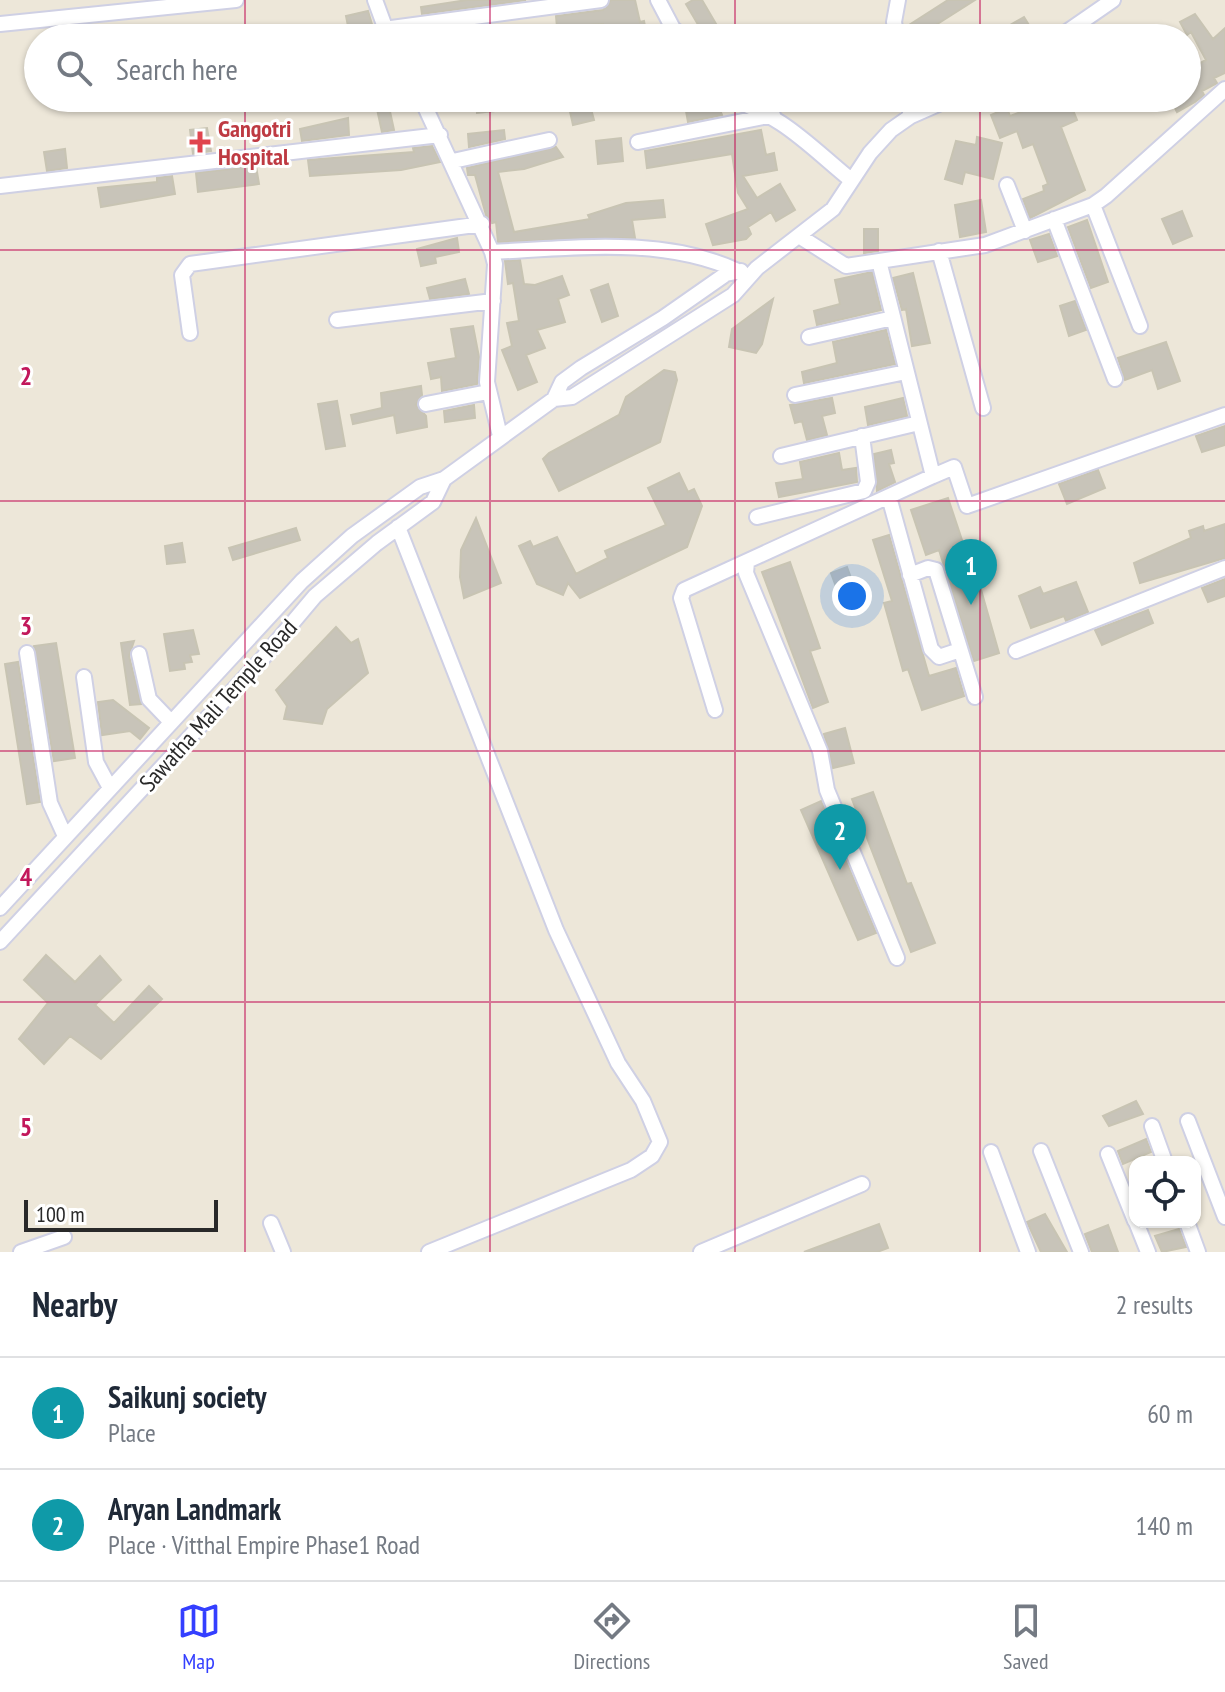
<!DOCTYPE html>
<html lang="en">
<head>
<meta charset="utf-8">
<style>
	:root { --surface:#fff; --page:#f2f2f3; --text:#1f2937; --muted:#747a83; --line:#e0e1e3; --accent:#343fff }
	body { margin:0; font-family:"PT Sans Narrow",sans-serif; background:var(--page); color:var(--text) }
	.controls { position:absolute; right:24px; bottom:24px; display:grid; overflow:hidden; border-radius:16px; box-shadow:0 2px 6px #0004 }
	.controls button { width:72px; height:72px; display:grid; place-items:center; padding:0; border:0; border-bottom:2px solid var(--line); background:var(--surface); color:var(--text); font:40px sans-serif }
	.scale { position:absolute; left:24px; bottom:20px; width:194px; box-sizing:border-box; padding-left:8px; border:4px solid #292929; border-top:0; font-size:22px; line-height:28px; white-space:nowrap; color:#292929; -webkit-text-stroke:6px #fff; paint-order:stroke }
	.you { position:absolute; left:852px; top:596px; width:28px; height:28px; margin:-20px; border:6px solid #fff; border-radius:50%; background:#1a73e8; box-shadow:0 0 0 12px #1a73e833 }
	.badge { display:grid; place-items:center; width:52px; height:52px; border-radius:50%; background:var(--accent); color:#fff; font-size:26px; font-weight:700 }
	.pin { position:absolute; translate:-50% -66px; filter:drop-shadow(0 2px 4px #0008) }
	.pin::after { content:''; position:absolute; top:42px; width:28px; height:24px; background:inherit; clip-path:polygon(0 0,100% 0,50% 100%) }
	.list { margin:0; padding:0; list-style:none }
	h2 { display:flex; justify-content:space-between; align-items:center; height:104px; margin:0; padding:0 32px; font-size:34px }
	h2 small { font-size:26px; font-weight:400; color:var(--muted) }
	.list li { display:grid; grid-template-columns:52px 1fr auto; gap:24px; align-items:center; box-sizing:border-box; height:112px; padding:0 32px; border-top:2px solid var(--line) }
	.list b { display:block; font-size:30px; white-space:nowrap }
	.list p { margin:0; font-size:26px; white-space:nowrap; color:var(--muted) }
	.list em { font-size:26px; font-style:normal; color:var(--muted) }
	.icon { flex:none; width:44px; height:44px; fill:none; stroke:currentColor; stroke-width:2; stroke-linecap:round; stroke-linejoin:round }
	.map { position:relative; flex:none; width:1225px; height:1252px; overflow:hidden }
	.search { position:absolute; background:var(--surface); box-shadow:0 2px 6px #0004; left:24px; right:24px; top:24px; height:88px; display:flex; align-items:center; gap:20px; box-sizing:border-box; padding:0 28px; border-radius:44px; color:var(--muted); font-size:30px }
	.sheet { height:328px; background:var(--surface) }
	nav { display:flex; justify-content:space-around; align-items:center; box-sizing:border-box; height:112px; border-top:2px solid var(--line); background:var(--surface); font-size:22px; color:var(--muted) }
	nav a { display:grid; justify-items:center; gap:4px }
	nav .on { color:var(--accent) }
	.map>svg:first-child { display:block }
	.building { fill:#c8c4b9; stroke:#c8c4b3; stroke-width:2 }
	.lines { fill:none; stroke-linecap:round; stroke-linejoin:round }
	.minor-casing { stroke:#cfd0e4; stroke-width:18 }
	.minor { stroke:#fff; stroke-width:14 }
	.grid { fill:none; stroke:#c2185b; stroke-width:2; stroke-opacity:0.55 }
	.health-dot { fill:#e0444e; stroke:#fff; stroke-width:3 }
	.labels { text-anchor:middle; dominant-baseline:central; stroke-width:6; stroke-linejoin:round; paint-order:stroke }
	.health-label { font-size:24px; font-weight:bold; fill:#be3a42; stroke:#fff; text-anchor:start }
	.street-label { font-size:24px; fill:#292929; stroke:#fff }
	.grid-label { font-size:26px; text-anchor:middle; font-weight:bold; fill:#c2185b; stroke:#fff; stroke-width:6; stroke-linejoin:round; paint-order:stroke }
</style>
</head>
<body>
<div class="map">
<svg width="1225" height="1252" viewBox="0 0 1225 1252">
	<rect width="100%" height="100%" fill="#ede7d9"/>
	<path class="building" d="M467 0H526L422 14 421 7Z
		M611 0H635L640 22 644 21 645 26 630 30 626 38H606L603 24 574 26 576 38H558L556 16 603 10Z
		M693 0H702L722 34 706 38 686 4Z
		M948 0H975L917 37 909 25Z
		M368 11 374 31 350 36 346 16Z
		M1195 14 1213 39 1225 28V73L1214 78 1217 83 1202 91 1204 95 1195 102 1177 112 1170 98H1187V70L1206 60 1191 32 1187 35 1180 22Z
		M1024 17 1037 38H988Z
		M408 98V104L389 107 394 130 382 132 377 109 371 110 369 100Z
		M476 98H553V105L477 113Z
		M567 98H588L594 120 573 125Z
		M1036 98H1068L1077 120 1061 127 1085 190 1030 218 1023 199 1044 191 1043 186 1048 184 1033 144 1023 148 1017 131 1000 138 991 115 1007 108 1010 116 1039 105Z
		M718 105 722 115 688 122 686 111Z
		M348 118 349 135 302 141 300 129Z
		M207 128 211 151 193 154 190 130Z
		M504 130 505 139 469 147 468 134Z
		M761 130 766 155 774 153 777 170 743 176 757 198 780 184 795 210 776 221 771 212 748 227 751 234 746 239 713 245 706 224 748 209 738 193 732 154 647 168 645 151Z
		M977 137 1002 143 993 179 965 172 962 184 945 179 956 141 976 145Z
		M621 138 623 161 598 164 596 141Z
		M432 146 440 162 401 170 310 176 308 160 414 152 413 148Z
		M556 147 563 157 524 169 498 172 514 232 590 219 588 215 626 203 663 200 665 217 632 220 635 238 498 242 496 222 492 223 486 215 475 175H468L467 168Z
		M65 149 67 168 47 171 44 152Z
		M256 166 259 184 198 192 196 173Z
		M172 176 175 194 101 207 98 188 157 182V178Z
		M981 200 986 232 960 237 955 205Z
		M1182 211 1192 236 1173 244 1162 219Z
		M1087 220 1108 282 1091 288 1068 227Z
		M864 229H878V251L864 253Z
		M1049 234 1057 256 1038 262 1030 240Z
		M457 238 459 252 435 257 436 263 421 266 417 249Z
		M520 260 524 284 535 285 562 276 569 295 558 299 565 322 537 330 545 348 526 355 537 382 518 390 502 350 512 346 507 323 519 321 513 283 508 284 505 261Z
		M872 272 881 310 817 325 814 311 840 304 835 280Z
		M913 273 930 343 912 346 906 309 902 310 893 278Z
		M465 279 469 294 430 299 427 288Z
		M608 284 618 316 602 322 591 290Z
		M773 299 762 344 756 353 729 347 732 329Z
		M1075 301 1086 330 1069 336 1060 306Z
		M473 326 479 357 477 384 442 391 441 377 431 379 428 363 456 358 451 329Z
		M886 330 895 364 804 383 802 372 837 363 833 342Z
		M1166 342 1180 381 1158 389 1152 370 1125 380 1118 358Z
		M664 370 675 372 677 380 660 442 559 491 543 459 549 453 619 415 626 397Z
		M421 386 422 395 416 405 426 416 427 427 397 433 394 415 353 424 351 415 382 408 381 393Z
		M832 398 835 413 822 416 827 435 807 440 802 421 795 423 790 405Z
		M903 398 907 416 868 425 865 407Z
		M337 401 345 446 326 449 318 404Z
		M474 405 475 418 445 422 444 411Z
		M1225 426V445L1202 452 1196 436Z
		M891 450 894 463 889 464 895 482 877 491 874 454Z
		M839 453 842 470 856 468 857 482 779 497 776 483 803 479 800 462Z
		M1098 470 1105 488 1067 504 1059 484Z
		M679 473 688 492 694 489 702 506 687 547 580 598 568 583 563 595 537 584 519 546 530 541 533 547 557 537 576 574 608 558 605 551 666 525 648 488Z
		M948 498 966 552 970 551 999 653 974 661 939 550 926 555 911 510Z
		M476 518 501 583 464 598 460 577 461 550Z
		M1225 524V558L1140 583 1134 563 1191 538 1189 531 1203 526 1204 531Z
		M296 528 300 540 233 560 229 548Z
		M889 535 929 676 956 668 964 696 922 710 908 669 903 671 884 603 892 601 873 540Z
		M182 543 185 562 167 564 165 546Z
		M790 562 820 648 810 651 828 702 813 708 762 572Z
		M847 567 861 605 845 611 831 573Z
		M1225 579V596L1208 602 1202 588Z
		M1076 582 1088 612 1066 621 1064 616 1031 628 1019 596 1040 587 1043 594Z
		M1148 610 1153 623 1102 645 1095 630Z
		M336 627 351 643 358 639 368 673 327 709 322 724 284 719 287 706 276 690Z
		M193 630 199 654 190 655 192 662 184 663 185 669 170 671 164 634Z
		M134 641 129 656 141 704 130 705 121 643Z
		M56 643 75 758 54 761 34 646Z
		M18 662 40 802 27 804 5 664Z
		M113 700 149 728 140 739 130 731 102 735 98 702Z
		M845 728 854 763 833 768 824 734Z
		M873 792 907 884 911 883 935 943 911 952 852 799Z
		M821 801 876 933 858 940 801 810Z
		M46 955 75 982 100 956 121 980 95 1005 114 1023 149 986 162 999 101 1059 70 1036 44 1064 19 1039 48 1003 24 980Z
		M1136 1101 1143 1114 1109 1126 1103 1116Z
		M1146 1139 1151 1152 1123 1164 1118 1151Z
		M1045 1214 1067 1252H1041L1027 1222Z
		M879 1224 888 1248 877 1252H804Z
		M1108 1225 1118 1252H1092L1085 1234Z
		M1179 1229 1186 1247 1162 1252 1155 1236Z"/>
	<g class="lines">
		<g class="minor-casing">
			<path id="minor" d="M375 0 389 38
				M658 0 678 38
				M0 24 236 0
				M384 29 601 0
				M636 38 674 29
				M897 38 894 22 898 0
				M1058 38 1113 0
				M421 98 492 252 495 264 487 382 500 436
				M725 98C782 114 807 144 851 180
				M907 98 911 116
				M638 142 773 115
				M453 161 549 140
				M1007 185 1025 231
				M0 186 440 135
				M1093 205 1140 326
				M1054 219 1115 379
				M799 236 846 266 985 245 1093 205 1106 196 1225 89
				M939 251 983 408
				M492 252C574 248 663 236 738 271
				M879 261 933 476 954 467 967 506 1225 415
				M337 320 493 301
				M190 333 182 275 190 264 482 224
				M809 337 893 318
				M795 395 906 372
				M554 399 562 382 581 368 663 318 726 274 741 271
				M426 404 488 392
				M781 456 919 423
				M889 497 931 649 939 657 960 650
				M757 517 864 491 868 482 862 436
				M398 527 556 930 618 1063 643 1101 660 1142 652 1156 631 1170 429 1252
				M747 562 746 573 820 751 827 790 897 958
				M910 575 928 568 936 570 975 697
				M1016 651 1225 568
				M27 653 50 803 65 836
				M139 654 149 699 171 722
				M84 677 96 762 110 788
				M715 710 681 598 684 590 933 476
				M0 908 302 581 352 536 420 487 444 479 554 399 572 397 733 295 757 268 833 209 870 153 891 130 911 116 952 98
				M0 942 262 659 315 596 377 543 433 502 444 479
				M1188 1121 1225 1217
				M1152 1126 1165 1162
				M1041 1151 1081 1252
				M991 1152 1028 1252
				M1108 1154 1135 1221
				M1136 1222 1148 1252
				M1187 1222 1198 1252
				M271 1223 283 1252
				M21 1252 64 1237
				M701 1252 862 1184"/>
		</g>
		<use href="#minor" class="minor"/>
	</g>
	<path class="grid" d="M245 0V38M490 0V38M735 0V38M980 0V38M245 98V1252M490 98V1252M735 98V1252M980 98V1252M0 250H1225M0 501H1225M0 751H1225M0 1002H1225"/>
	<path class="health-dot" d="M196 130h8v8h8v8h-8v8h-8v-8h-8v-8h8z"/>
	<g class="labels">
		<g class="health-label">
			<text x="218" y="128">Gangotri<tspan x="218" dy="28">Hospital</tspan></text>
		</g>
		<g class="street-label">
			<text transform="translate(218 705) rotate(-48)">Sawatha Mali Temple Road</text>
		</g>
	</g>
	<g class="grid-label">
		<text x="26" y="385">2</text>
		<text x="26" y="635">3</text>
		<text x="26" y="886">4</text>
		<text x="26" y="1136">5</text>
	</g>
</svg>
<div class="controls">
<button><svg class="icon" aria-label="locate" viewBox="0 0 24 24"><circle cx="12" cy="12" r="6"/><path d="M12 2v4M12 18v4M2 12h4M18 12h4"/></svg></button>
</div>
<div class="scale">100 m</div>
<div class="you"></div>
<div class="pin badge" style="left:971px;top:605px;background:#0f9aa8">1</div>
<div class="pin badge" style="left:840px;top:870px;background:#0f9aa8">2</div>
<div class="search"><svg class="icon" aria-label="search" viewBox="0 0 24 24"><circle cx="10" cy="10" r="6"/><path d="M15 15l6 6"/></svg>Search here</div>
</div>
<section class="sheet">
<h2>Nearby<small>2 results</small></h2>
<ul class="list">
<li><span class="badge" style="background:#0f9aa8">1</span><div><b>Saikunj society</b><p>Place</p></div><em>60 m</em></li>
<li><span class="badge" style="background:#0f9aa8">2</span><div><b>Aryan Landmark</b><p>Place · Vitthal Empire Phase1 Road</p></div><em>140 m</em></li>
</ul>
</section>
<nav>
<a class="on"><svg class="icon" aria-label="map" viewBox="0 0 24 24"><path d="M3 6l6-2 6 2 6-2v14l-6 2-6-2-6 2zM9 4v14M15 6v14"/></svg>Map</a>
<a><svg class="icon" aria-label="directions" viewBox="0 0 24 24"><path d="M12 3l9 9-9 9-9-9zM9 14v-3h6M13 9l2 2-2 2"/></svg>Directions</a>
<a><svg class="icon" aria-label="saved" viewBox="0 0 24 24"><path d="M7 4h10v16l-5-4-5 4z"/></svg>Saved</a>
</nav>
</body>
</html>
